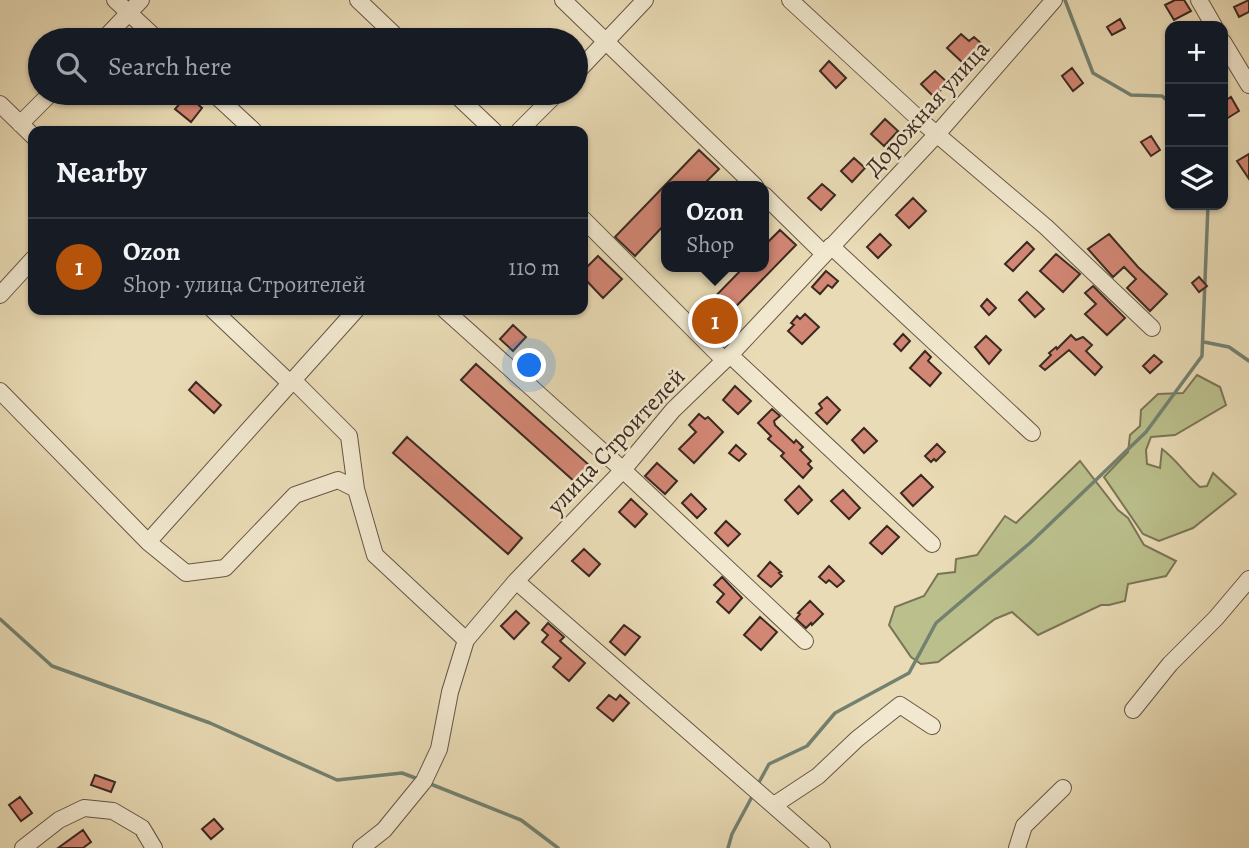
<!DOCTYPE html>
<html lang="en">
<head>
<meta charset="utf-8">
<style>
	:root { --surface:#171b24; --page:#20242c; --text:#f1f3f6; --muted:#9ea1a6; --line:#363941; --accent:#b45309 }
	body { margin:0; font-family:Alegreya,serif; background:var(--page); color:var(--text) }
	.controls { position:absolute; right:21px; top:21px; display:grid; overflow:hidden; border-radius:14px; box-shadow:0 2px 5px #0004 }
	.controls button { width:63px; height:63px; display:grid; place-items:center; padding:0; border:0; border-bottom:2px solid var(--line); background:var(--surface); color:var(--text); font:35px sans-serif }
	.you { position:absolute; left:530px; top:366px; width:24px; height:24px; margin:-18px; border:5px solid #fff; border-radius:50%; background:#1a73e8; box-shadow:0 0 0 10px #1a73e833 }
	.badge { display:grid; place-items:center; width:46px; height:46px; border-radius:50%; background:var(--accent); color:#fff; font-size:23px; font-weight:700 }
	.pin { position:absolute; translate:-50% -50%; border:4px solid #fff; box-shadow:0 2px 7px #0006 }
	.popup { position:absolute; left:661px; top:181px; width:108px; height:91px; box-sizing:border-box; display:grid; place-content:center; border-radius:14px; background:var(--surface); filter:drop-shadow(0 2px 5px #0005); font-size:23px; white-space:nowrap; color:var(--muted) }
	.popup b { font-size:26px; color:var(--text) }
	.popup::after { content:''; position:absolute; left:50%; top:100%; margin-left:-14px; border:14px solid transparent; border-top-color:var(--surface) }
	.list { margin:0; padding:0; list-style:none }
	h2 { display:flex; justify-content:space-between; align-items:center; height:91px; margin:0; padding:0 28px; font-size:30px }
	h2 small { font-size:23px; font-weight:400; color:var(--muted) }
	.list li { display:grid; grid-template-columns:46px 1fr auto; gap:21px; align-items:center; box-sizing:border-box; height:98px; padding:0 28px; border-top:2px solid var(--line) }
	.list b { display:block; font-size:26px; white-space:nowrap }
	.list p { margin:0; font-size:23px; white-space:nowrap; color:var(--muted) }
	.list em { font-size:23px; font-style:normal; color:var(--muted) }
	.icon { flex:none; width:38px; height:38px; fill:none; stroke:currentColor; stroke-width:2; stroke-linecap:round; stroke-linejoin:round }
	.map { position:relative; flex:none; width:1249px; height:848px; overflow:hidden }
	.search { position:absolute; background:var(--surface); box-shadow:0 2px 5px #0004; left:28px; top:28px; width:560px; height:77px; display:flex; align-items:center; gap:18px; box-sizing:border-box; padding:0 24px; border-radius:38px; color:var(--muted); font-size:26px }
	.panel { position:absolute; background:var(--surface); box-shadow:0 2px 5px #0004; left:28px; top:126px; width:560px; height:189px; border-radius:14px }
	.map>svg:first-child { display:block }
	.green { fill:#babf8b; stroke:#7a7456; stroke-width:2 }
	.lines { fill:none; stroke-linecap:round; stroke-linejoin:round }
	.stream { stroke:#738171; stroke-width:3.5 }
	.building { fill:#d28674; stroke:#3b2921; stroke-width:2 }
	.minor-casing { stroke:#665646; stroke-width:18 }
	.minor { stroke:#f1e8cf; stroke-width:16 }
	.labels { text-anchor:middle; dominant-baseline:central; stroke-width:5; stroke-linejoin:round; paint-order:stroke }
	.street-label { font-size:24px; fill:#3b2921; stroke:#f1e8cf }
</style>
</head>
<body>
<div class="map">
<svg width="1249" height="848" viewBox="0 0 1249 848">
	<rect width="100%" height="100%" fill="#e9dbb5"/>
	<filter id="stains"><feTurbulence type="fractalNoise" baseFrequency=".00286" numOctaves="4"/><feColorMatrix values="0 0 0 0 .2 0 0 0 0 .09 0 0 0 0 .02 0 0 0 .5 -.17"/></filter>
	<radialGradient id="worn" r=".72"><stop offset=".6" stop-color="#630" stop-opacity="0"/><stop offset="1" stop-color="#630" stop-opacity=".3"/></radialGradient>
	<path class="green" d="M1197 375 1220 387 1226 405 1175 435 1151 437 1146 450 1147 464 1160 468 1162 449C1177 460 1186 475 1200 487L1207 486 1213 473 1236 494 1193 528 1159 541 1143 534 1104 477 1128 452 1130 435 1140 426 1141 410 1158 394 1183 393Z
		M1080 461 1118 510 1128 518 1144 545 1176 561 1166 576 1128 584 1125 601 1109 605H1101L1038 635 1012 612 995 619 938 662 921 664 911 657 889 625 895 607 924 596 938 574 955 572 956 559 977 555 1005 516 1016 523Z"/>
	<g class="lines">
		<path class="stream" d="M1065 0 1093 73 1131 95 1162 96 1170 103
			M1204 342 1229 347 1249 361
			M0 619 52 666 210 723 337 780 402 773 418 779
			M428 783 521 820 558 848
			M757 786 769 764 807 746 835 713 909 673 936 623 1030 543 1146 432 1202 356 1208 205
			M728 848 732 834 754 793"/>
	</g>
	<path class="building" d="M1175 0H1184L1191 11 1174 20 1165 5Z
		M1249 0V12L1239 17 1234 7Z
		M1120 19 1125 28 1112 35 1107 27Z
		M961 34 969 41 974 37 982 44 963 63 947 48Z
		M829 61 846 78 836 88 820 71Z
		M1072 68 1083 83 1073 91 1062 76Z
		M935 71 948 83 934 97 921 84Z
		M146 93H167L158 103Z
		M187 95 202 108 191 122 175 109Z
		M1231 97 1239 111 1226 119 1223 115V102Z
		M885 119 898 131 884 146 871 134Z
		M1151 136 1160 150 1151 156 1141 142Z
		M699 150 719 169 702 186H666V223L635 256 615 237Z
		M1249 154V179L1237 161Z
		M854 158 865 168 852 182 841 171Z
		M822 184 835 195 821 210 808 198Z
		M913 198 926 211 909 228 896 215Z
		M780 230 796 245 712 331 697 315 744 267H764V246Z
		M880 234 891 245 878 258 867 247Z
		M1109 234 1138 267 1167 294 1150 311 1127 288 1136 279 1124 267 1113 277 1088 249Z
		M1027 242 1034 249 1013 271 1005 264Z
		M1056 254 1080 274 1063 292 1040 271Z
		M598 256 622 279 603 298 583 277V271Z
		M826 271 838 281 832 288 828 285 820 294 812 287Z
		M1199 277 1207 286 1199 292 1192 283Z
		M1093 286 1125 318 1107 335 1085 314 1096 304 1085 293Z
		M1027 292 1044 309 1035 317 1019 300Z
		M987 299 996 308 989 315 981 306Z
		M805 314 819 327 802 344 788 331 794 325 791 323 797 316 800 319Z
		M513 325 526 337 513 351 500 339Z
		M903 334 910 341 901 351 894 344Z
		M1071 335 1076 340 1083 337 1092 345 1086 351 1102 367 1095 375 1069 350 1045 370 1040 366 1051 355 1049 353 1056 347 1057 349Z
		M986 336 1001 350 989 364 975 347Z
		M925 351 931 357 928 361 941 373 930 386 910 368Z
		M1154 355 1162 362 1150 373 1143 366Z
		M476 364 589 465 575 482 461 380Z
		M196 382 221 405 214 413 189 390Z
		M735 386 751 401 738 414 723 400Z
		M827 397 840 410 827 424 816 413 822 408 819 404Z
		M772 409 780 416 774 421 775 425 794 443 796 440 803 447 800 450 811 461 808 464 812 468 803 478 781 456 784 453 768 439 771 436 758 423Z
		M699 414 705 419 708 417 723 432 694 463 679 449 696 432 689 425Z
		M864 428 877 441 864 453 852 440Z
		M407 437 522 538 508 554 393 453Z
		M937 444 945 452 936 461 934 459 931 462 925 456Z
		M736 445 746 454 739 461 729 453Z
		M657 463 677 481 665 494 645 476Z
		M921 475 933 487 913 506 901 493Z
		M799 486 812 500 798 514 785 500Z
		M843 490 860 508 849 519 831 501Z
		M691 494 706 509 697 518 682 503Z
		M631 499 647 514 635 527 619 512Z
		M726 521 740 534 728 546 715 533Z
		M887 526 899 537 882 554 870 543Z
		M584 549 600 564 589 576 572 561Z
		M770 562 781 572 779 573 782 576 771 587 758 576Z
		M829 566 844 581 837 587 829 580 826 583 819 577Z
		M722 577 742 598 729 613 717 602 724 594 714 585Z
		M810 601 823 614 812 625 811 623 806 628 796 619 800 614 798 613Z
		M516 611 529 623 514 639 501 626Z
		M760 617 777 632 761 650 744 635Z
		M548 623 564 637 560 641 585 663 569 681 553 667 561 658 542 642 548 635 542 630Z
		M624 625 640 637 625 655 610 642Z
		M609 695 616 700 620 695 629 703 613 721 597 708Z
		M95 775 115 782 111 792 91 785Z
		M20 797 32 813 21 821 9 805Z
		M214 819 223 829 211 839 202 829Z
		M83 830 91 842 83 848H58Z"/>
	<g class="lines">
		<g class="minor-casing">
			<path id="minor" d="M115 0 158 40
				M358 0 400 40
				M563 0 755 186
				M790 0 920 120 1046 227 1152 328
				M1199 0 1214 26
				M103 40 141 0
				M1223 42 1249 85
				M576 73 645 0
				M213 93 254 131
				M454 93 494 131
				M0 104 33 136
				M20 124 51 93
				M519 131 557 93
				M764 195 824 254
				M583 219 724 360
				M831 246 1032 433
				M0 295 33 259
				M213 310 289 382
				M445 310 623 470 805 641
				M730 355 932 544
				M293 380 349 436 356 489 375 555 466 640
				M0 391 148 542 356 310
				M148 542 186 573 225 568 295 495 338 480 356 489
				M516 581 822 848
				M1133 710 1170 664 1216 618 1249 579
				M774 805 818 776 857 739 900 705 932 726
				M23 848 59 820 84 808 113 811 142 828 154 848
				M361 848 384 830 424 781 439 749 450 692 466 640 516 581 623 470 673 410 730 355 938 133 1054 0
				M1017 848 1024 826 1063 788"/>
		</g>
		<use href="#minor" class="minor"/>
	</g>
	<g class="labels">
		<g class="street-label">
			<text transform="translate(927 108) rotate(-48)">Дорожная улица</text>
			<text transform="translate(616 441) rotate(-47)">улица Строителей</text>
		</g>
	</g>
	<rect width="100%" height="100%" filter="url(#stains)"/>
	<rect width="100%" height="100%" fill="url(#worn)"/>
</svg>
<div class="controls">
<button>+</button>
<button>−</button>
<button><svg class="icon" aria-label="layers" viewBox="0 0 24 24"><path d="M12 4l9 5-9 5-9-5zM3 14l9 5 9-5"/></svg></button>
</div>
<div class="you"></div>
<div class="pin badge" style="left:715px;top:321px">1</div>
<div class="popup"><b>Ozon</b>Shop</div>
<div class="search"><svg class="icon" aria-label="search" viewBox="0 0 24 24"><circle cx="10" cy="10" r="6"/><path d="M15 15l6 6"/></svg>Search here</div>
<section class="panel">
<h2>Nearby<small></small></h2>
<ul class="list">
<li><span class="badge">1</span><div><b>Ozon</b><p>Shop · улица Строителей</p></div><em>110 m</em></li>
</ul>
</section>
</div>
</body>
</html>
